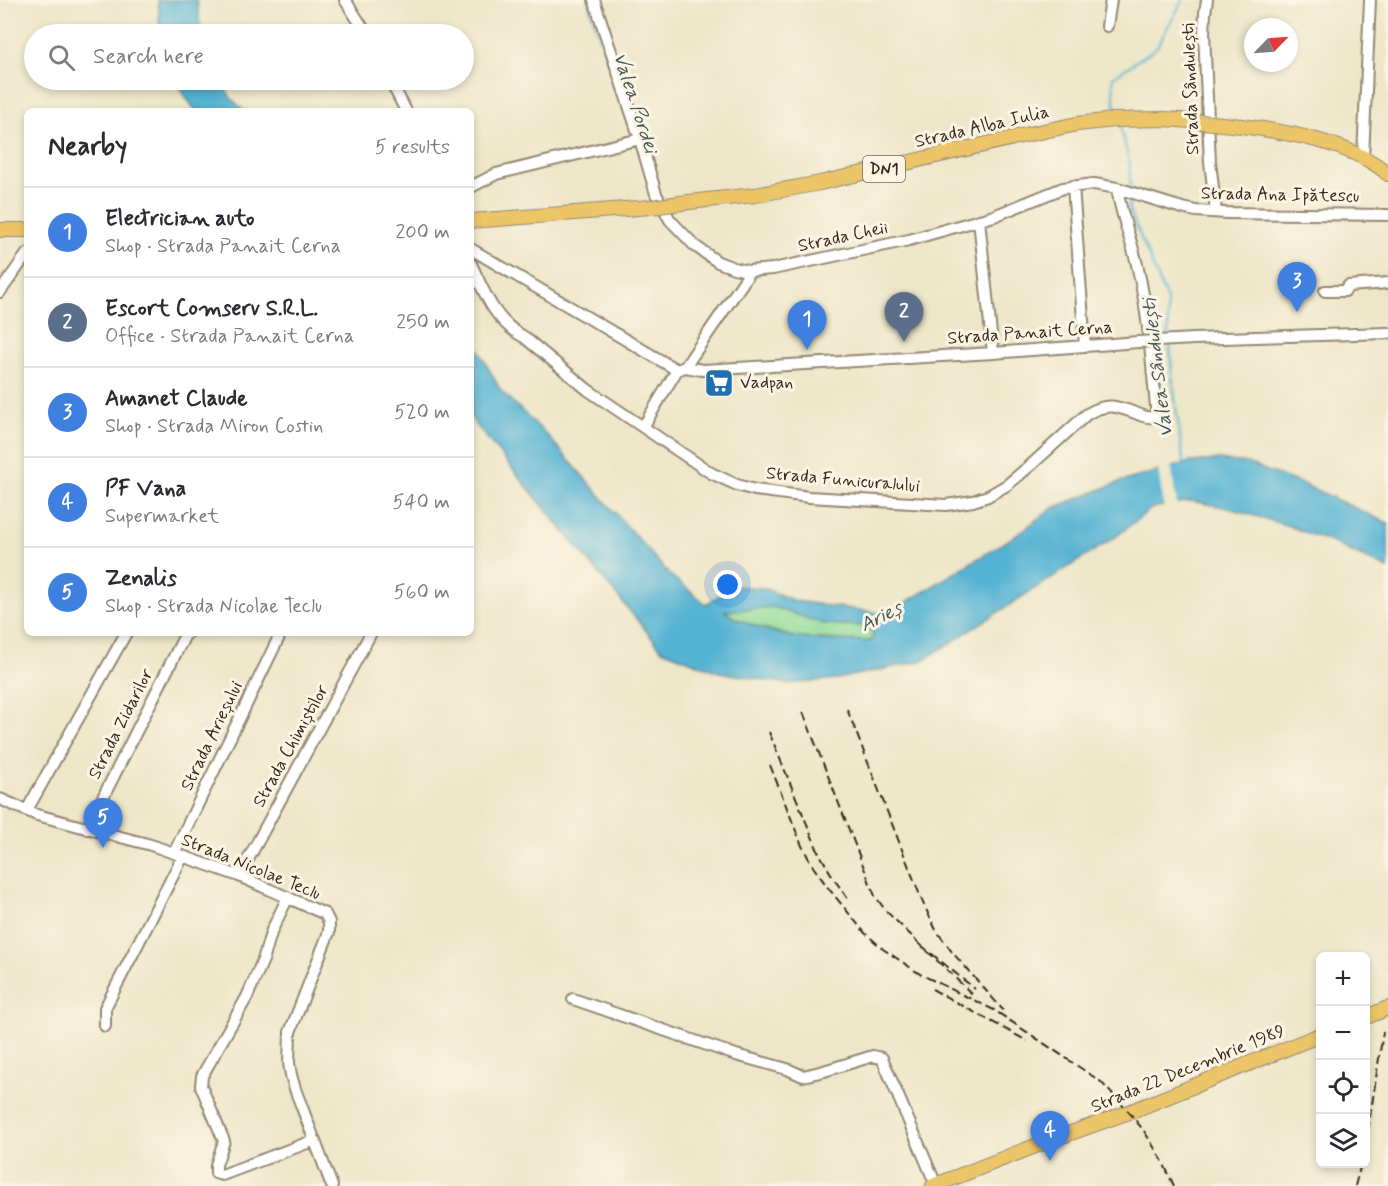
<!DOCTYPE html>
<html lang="en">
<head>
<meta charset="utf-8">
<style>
	:root { --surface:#fff; --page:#f2f2f3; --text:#2b2b33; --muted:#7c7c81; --line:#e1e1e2; --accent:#1f6fb2 }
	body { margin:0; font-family:Mynerve,sans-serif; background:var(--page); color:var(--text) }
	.controls { position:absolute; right:18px; bottom:18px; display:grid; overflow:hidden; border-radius:9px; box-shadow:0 3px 9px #0003 }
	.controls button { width:54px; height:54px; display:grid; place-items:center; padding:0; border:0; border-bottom:2px solid var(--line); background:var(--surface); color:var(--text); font:30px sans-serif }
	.compass { position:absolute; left:1244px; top:18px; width:54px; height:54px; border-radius:50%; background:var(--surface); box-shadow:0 3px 9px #0003; rotate:65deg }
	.you { position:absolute; left:728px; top:585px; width:21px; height:21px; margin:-15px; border:4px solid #fff; border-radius:50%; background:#1a73e8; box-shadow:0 0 0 9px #1a73e833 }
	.badge { display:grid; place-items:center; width:39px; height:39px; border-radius:50%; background:var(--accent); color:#fff; font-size:20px; font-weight:700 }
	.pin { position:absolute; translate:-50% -50px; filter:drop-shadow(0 2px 3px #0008) }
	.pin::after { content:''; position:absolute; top:32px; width:21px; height:18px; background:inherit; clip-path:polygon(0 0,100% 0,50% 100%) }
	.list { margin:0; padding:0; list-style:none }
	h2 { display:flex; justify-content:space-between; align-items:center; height:78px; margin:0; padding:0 24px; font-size:26px }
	h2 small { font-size:20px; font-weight:400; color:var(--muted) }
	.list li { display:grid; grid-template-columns:39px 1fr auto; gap:18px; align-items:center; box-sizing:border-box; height:90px; padding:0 24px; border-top:2px solid var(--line) }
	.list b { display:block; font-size:22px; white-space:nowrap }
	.list p { margin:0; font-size:20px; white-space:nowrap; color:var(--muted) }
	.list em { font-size:20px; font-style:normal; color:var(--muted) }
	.icon { flex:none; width:33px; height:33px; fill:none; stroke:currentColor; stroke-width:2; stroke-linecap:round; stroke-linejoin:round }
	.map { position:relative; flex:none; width:1388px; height:1186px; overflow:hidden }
	.search { position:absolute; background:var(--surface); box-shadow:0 3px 9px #0003; left:24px; top:24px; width:450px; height:66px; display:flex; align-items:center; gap:15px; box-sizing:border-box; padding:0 21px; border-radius:33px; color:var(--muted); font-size:22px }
	.panel { position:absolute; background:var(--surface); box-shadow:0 3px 9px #0003; left:24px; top:108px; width:450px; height:528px; border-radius:9px }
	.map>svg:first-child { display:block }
	.green { fill:#91dc98; stroke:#66835b; stroke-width:1.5 }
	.water { fill:#55b3d3; stroke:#486e78; stroke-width:1.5; fill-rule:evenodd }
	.pier { fill:#ede6c8 }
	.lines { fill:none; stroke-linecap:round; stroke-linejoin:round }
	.stream { stroke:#55b3d3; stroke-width:2 }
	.minor-casing { stroke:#948873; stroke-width:14 }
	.major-casing { stroke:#948873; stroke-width:16 }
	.minor { stroke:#fff; stroke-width:10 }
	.major { stroke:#ecc569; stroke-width:14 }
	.rail { stroke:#3b2a1e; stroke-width:2; stroke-dasharray:9 4.5; stroke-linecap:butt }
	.minor-bridge-casing { stroke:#948873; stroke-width:14; stroke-linecap:butt }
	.major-bridge-casing { stroke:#948873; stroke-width:16; stroke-linecap:butt }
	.minor-bridge { stroke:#fff; stroke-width:10 }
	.major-bridge { stroke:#ecc569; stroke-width:14 }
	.labels { text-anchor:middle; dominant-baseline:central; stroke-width:6; stroke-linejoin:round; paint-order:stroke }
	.shield { fill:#fcf5e5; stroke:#75675a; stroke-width:1.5 }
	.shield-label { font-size:16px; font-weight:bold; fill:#3b2a1e }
	.street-label { font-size:18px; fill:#3b2a1e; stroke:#fcf5e5 }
	.poi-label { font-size:18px; fill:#3b2a1e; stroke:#fcf5e5; text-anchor:start }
	.water-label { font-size:20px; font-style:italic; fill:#445a5d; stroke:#fcf5e5 }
</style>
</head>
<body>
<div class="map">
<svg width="1388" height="1186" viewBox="0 0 1388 1186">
	<rect width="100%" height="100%" fill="#fcf5e5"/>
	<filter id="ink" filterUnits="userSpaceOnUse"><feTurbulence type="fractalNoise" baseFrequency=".0167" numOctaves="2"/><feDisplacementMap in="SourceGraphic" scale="12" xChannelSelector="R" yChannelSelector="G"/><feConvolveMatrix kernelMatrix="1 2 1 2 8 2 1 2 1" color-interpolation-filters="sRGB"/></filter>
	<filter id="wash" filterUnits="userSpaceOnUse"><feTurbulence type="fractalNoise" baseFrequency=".008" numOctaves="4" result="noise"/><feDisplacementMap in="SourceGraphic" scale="24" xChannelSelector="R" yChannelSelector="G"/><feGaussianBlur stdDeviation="1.35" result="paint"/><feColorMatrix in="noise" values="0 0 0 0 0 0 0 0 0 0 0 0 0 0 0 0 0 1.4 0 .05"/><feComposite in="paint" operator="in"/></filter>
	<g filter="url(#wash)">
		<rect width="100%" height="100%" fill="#ede6c8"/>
		<path class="green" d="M773 607 824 624 867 626 874 634 871 641 798 638 750 624 729 616 725 611Z"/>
		<path class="water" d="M158 0H197L201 34H160Z
			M178 80H221L231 98 244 111H196L184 95Z
			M471 336 501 391 546 434 669 574 706 604 735 586 764 588 795 601 887 614 1015 536 1053 508 1120 482 1191 462 1218 460 1247 463 1305 485 1388 523V569L1331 542 1286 525 1228 508 1191 501 1152 508 1117 536 922 661 837 679 788 684 719 672 662 650 477 426 471 418ZM773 607 824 624 867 626 874 634 870 641C847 640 823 641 800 638 786 637 733 621 725 611Z"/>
		<path class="pier" d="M1171 465 1177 507 1164 509 1158 468Z"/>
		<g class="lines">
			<path class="stream" d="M587 0 631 129
				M1117 114 1114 99 1113 77 1156 48 1183 0
				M1120 125 1130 165V187
				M1129 196V209L1167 300 1169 335
				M1170 344 1172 376 1184 467"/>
		</g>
	</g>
	<g filter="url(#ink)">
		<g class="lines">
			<g class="minor-casing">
				<path id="minor" d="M345 0 367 34
					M594 0 640 139 656 194 670 220 695 246 718 262 734 268 748 271 773 269 909 240 994 216 1063 188 1094 184 1117 188 1182 208 1196 211 1227 213 1388 215
					M1207 0 1205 13 1204 33 1210 162 1216 212
					M1107 26 1111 0
					M390 80 406 111
					M1363 158 1370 0
					M1073 186 1085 346
					M471 187 496 174 640 139
					M979 220 993 353
					M471 249 677 370 685 367 703 370 993 353 1138 342
					M471 264C484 292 495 322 524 337L588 390 711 473 737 485 755 490 809 497 946 505 973 501 988 496 1007 485 1031 465 1087 414C1107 402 1117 406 1138 414 1144 417 1150 418 1157 417 1152 368 1149 317 1138 269 1132 241 1121 216 1117 188
					M1325 291H1345L1348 286 1388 283
					M0 292 27 254
					M1194 339 1388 333
					M685 367 746 278 748 271
					M643 427 677 370
					M0 799 37 815 151 845 239 876 325 914 329 922V932L290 1032 289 1063 291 1075 295 1089 332 1186
					M27 810 126 633
					M87 829 185 635 188 633
					M174 853 281 633
					M239 876 371 633
					M288 897 272 930 263 960 247 997 202 1076 201 1086 224 1141 216 1165V1173L222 1175 315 1140
					M573 999 736 1055 787 1069 803 1076 824 1071 873 1056 882 1058 936 1185
					M105 1026V1008L183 856"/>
			</g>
			<g class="major-casing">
				<path id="major" d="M1242 126C1287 132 1353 143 1388 174
					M689 202 755 195 820 183 1030 134 1077 124 1114 120 1165 119 1192 121
					M471 221 651 207
					M0 230H27
					M1366 1017 1388 1008
					M933 1186 1043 1143 1132 1111 1320 1035"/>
			</g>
			<use href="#minor" class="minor"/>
			<use href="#major" class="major"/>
			<path class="rail" d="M847 709 923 903 936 930 952 952 1003 1010
				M803 712 875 896 886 911 922 946
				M769 732 818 851 834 879 850 902
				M770 765 802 846 814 868 829 889 865 933 883 949 920 974 994 1010 1100 1081 1129 1112 1144 1131 1162 1160 1174 1186
				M932 989 1027 1041
				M972 994 922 946 975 989
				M1366 1144 1383 1032
				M1355 1186 1361 1164"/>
			<g class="minor-bridge-casing">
				<path id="minor-bridge" d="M1138 342 1194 339"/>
			</g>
			<g class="major-bridge-casing">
				<path id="major-bridge" d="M1192 121 1242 126
					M651 207 689 202"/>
			</g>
			<use href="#minor-bridge" class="minor-bridge"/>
			<use href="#major-bridge" class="major-bridge"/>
		</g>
	</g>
	<defs>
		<g id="supermarket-square" transform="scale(1.5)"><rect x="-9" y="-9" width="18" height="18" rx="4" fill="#1f6fb2" stroke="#fcf5e5"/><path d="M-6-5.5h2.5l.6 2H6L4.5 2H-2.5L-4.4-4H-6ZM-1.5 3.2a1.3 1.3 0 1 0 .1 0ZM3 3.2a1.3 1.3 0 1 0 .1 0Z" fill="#fff"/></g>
	</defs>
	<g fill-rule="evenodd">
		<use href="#supermarket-square" x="719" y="383"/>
	</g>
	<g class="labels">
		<rect class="shield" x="863" y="156" width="42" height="26" rx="4.5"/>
		<g class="shield-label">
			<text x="884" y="169">DN1</text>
		</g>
		<g class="street-label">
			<text transform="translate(1191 89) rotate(-92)">Strada Sândulești</text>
			<text transform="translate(982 127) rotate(-13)">Strada Alba Iulia</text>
			<text transform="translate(1280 195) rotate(1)">Strada Ana Ipătescu</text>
			<text transform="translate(843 237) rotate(-12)">Strada Cheii</text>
			<text transform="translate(1030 333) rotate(-4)">Strada Panait Cerna</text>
			<text transform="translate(843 480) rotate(5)">Strada Funicuralului</text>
			<text transform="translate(121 724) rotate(-63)">Strada Zidarilor</text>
			<text transform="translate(212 736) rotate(-64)">Strada Arieșului</text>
			<text transform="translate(291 746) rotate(-61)">Strada Chimiștilor</text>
			<text transform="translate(251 867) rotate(22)">Strada Nicolae Teclu</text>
			<text transform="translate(1188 1069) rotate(-22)">Strada 22 Decembrie 1989</text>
		</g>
		<g class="poi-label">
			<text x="740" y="383">Vadpan</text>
		</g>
		<g class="water-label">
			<text transform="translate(635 103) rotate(72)">Valea Pordei</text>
			<text transform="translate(1158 368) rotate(-97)">Valea Sândulești</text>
			<text transform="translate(881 617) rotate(-27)">Arieș</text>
		</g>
	</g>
</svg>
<div class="controls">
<button>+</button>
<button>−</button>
<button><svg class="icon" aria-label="locate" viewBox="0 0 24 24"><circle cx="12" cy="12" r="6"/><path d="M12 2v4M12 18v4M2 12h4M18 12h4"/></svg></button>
<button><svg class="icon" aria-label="layers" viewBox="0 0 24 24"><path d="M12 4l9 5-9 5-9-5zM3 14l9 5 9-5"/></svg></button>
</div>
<svg class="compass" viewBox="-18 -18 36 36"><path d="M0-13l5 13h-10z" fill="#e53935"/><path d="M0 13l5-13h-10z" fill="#7c7c81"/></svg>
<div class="you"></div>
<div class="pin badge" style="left:807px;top:350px;background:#3f7fe0">1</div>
<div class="pin badge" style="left:904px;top:342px;background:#5c6f8a">2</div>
<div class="pin badge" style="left:1297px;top:312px;background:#3f7fe0">3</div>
<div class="pin badge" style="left:1050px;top:1161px;background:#3f7fe0">4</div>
<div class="pin badge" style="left:103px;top:848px;background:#3f7fe0">5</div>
<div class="search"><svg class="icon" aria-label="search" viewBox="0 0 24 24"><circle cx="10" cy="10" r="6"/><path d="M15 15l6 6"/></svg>Search here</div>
<section class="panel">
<h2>Nearby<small>5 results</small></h2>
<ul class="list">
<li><span class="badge" style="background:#3f7fe0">1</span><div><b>Electrician auto</b><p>Shop · Strada Panait Cerna</p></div><em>200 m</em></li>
<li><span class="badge" style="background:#5c6f8a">2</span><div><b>Escort Comserv S.R.L.</b><p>Office · Strada Panait Cerna</p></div><em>250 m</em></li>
<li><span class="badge" style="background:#3f7fe0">3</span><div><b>Amanet Claude</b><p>Shop · Strada Miron Costin</p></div><em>520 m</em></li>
<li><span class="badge" style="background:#3f7fe0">4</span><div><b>PF Vana</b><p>Supermarket</p></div><em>540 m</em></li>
<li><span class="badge" style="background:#3f7fe0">5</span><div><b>Zenalis</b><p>Shop · Strada Nicolae Teclu</p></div><em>560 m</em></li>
</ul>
</section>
</div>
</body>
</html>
